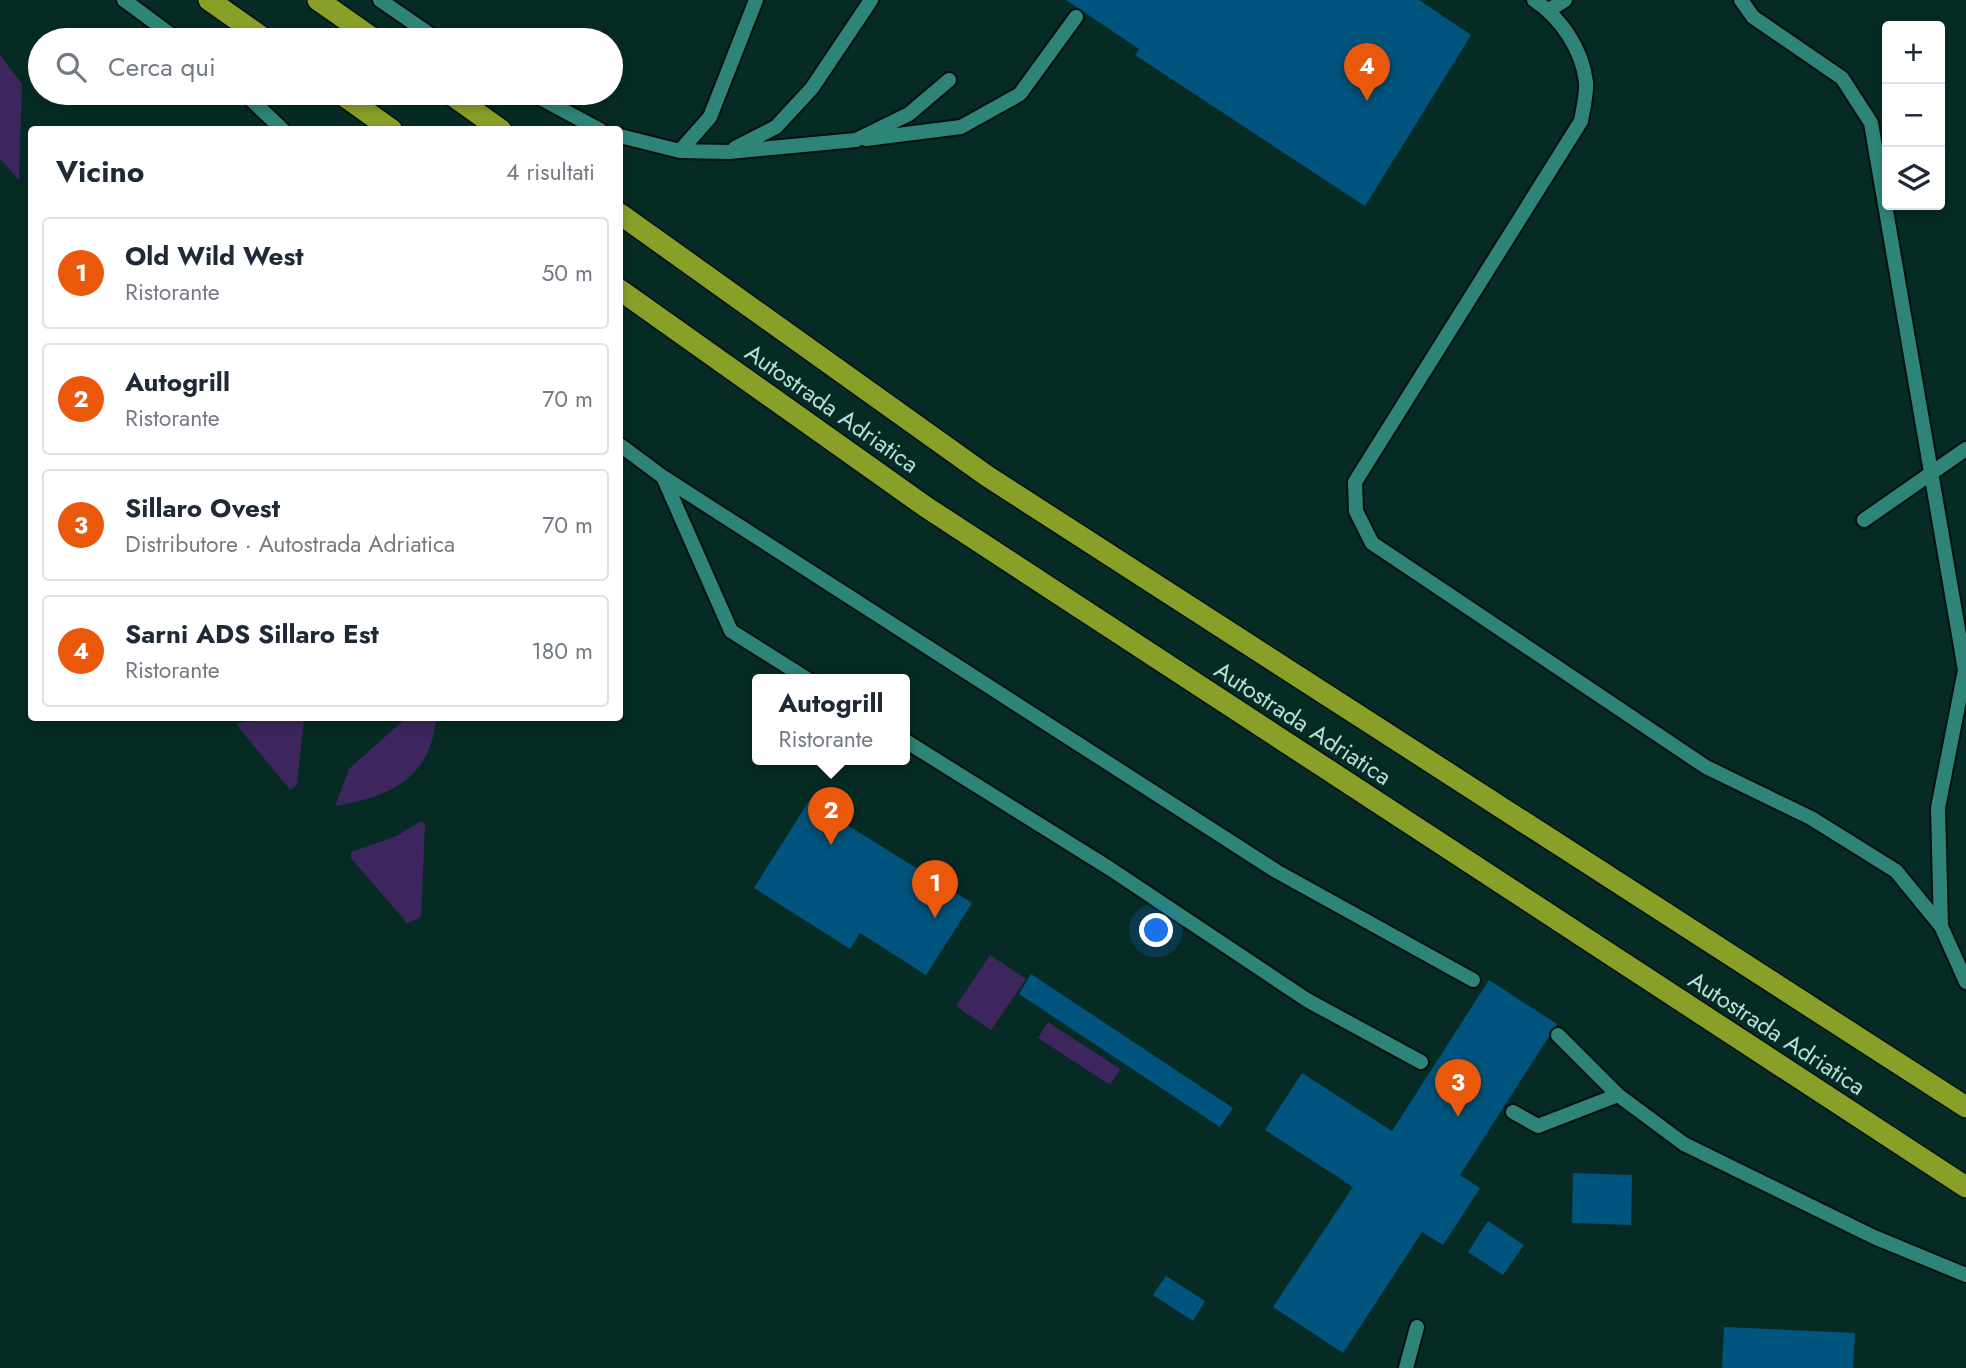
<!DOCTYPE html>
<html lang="it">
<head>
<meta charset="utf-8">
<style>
	:root { --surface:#fff; --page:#f2f2f3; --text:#1f2937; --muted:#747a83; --line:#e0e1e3; --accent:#ea580c }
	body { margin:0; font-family:Jost,sans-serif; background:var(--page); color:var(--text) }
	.controls { position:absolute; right:21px; top:21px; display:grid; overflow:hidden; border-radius:7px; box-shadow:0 4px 10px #0003 }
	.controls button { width:63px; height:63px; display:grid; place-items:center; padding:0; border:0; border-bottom:2px solid var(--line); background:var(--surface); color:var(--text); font:35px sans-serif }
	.you { position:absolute; left:1157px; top:931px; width:24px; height:24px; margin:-18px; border:5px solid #fff; border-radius:50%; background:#1a73e8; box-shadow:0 0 0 10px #1a73e833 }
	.badge { display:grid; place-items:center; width:46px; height:46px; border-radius:50%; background:var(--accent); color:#fff; font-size:23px; font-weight:700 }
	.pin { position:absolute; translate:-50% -58px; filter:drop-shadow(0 2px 4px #0008) }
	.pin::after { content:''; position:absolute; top:37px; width:24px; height:21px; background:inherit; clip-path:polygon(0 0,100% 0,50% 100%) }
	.popup { position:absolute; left:752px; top:674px; width:158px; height:91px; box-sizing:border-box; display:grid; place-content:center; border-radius:7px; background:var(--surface); filter:drop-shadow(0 2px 5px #0005); font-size:23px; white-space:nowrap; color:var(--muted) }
	.popup b { font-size:26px; color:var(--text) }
	.popup::after { content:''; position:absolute; left:50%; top:100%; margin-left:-14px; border:14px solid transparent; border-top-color:var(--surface) }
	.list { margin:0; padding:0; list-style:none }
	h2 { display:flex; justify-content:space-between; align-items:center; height:91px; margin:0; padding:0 28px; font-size:30px }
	h2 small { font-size:23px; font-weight:400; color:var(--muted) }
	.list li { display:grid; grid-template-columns:46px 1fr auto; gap:21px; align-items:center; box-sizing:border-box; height:112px; margin:0 14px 14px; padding:0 14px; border:2px solid var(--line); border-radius:7px }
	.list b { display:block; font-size:26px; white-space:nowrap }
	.list p { margin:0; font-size:23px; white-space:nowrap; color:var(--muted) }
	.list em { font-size:23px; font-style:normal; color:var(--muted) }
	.icon { flex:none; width:38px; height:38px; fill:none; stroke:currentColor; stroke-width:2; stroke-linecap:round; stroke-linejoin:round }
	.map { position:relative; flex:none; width:1966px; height:1368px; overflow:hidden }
	.search { position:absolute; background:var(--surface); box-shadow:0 4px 10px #0003; left:28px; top:28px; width:595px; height:77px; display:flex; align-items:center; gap:18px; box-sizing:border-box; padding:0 24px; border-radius:38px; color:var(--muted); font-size:26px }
	.panel { position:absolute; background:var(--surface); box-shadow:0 4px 10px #0003; left:28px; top:126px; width:595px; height:595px; border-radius:7px }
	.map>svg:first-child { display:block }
	.green { fill:#3d265d }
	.building { fill:#01547e }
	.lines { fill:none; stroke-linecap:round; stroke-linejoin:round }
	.lane-casing { stroke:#04110e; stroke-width:18 }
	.highway-casing { stroke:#04110e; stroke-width:24 }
	.lane { stroke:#2e8577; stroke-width:14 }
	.highway { stroke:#88a028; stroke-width:21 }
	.labels { text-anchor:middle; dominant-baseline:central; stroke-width:6; stroke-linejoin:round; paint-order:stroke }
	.street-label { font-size:24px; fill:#b1e3d8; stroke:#062b25 }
</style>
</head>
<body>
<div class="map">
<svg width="1966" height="1368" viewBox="0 0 1966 1368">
	<rect width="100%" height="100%" fill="#062b25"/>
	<path class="green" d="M0 55 22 84 19 180 0 159Z
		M262 718H304L297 785 290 790 236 724Z
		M406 718H436C431 779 389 797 335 806L349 769Z
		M421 821 425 825 421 917 407 923 351 858V852L397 836Z
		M990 955 1026 979 991 1030 956 1006Z
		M1048 1022 1120 1069 1110 1085 1038 1038Z"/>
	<path class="building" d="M1066 0H1419L1471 35 1365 206 1135 55 1139 49Z
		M809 801 972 903 926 975 860 933 850 949 754 888Z
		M1031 974 1233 1108 1220 1127 1019 994Z
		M1489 980 1557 1024 1460 1175 1480 1188 1443 1245 1422 1232 1343 1353 1273 1307 1353 1187 1265 1130 1302 1073 1392 1131Z
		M1573 1173 1632 1175 1631 1225 1572 1223Z
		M1488 1221 1524 1245 1503 1275 1468 1252Z
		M1166 1276 1205 1301 1193 1321 1153 1295Z
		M1724 1327 1855 1333 1853 1368H1722Z"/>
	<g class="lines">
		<g class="lane-casing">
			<path id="lane" d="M124 0 178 40
				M380 0 438 40
				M1534 0C1561 18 1582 49 1586 82 1587 94 1583 109 1581 121L1355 482 1356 511 1372 543 1706 767 1811 818 1896 871 1941 926
				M1741 0 1753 17 1842 78 1871 123 1965 670 1938 808 1941 926 1966 982
				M1549 10 1565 0
				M244 93 283 130
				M531 93 600 130
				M620 136 680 151 729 152 856 140 909 114 949 80
				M866 139 961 127 1020 94 1076 17
				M735 148 776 127 812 88 871 0
				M680 151 710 117 756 0
				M620 445 663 477 1276 871 1473 980
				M664 479 731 631 807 679
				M1864 520 1966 449
				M904 740 1109 868 1307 1000 1421 1062
				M1558 1035 1618 1095 1684 1144 1874 1237 1966 1275
				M1513 1112 1538 1126 1618 1095
				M1406 1368 1417 1327"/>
		</g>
		<g class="highway-casing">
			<path id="highway" d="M209 0 266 40
				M318 0 375 40
				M340 93 392 130
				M449 93 501 130
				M620 214 987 476 1966 1107
				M620 290 926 507 1966 1187"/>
		</g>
		<use href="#lane" class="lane"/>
		<use href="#highway" class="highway"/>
	</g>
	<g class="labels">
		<g class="street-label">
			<text transform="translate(832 408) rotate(35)">Autostrada Adriatica</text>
			<text transform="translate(1303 723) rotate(33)">Autostrada Adriatica</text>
			<text transform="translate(1777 1033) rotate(33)">Autostrada Adriatica</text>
		</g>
	</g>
</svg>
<div class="controls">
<button>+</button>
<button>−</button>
<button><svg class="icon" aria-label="layers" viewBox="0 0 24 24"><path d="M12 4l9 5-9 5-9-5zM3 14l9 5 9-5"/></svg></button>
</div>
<div class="you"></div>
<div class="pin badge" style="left:935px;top:918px">1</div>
<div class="pin badge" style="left:831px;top:845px">2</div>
<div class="popup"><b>Autogrill</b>Ristorante</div>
<div class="pin badge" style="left:1458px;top:1117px">3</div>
<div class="pin badge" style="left:1367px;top:101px">4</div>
<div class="search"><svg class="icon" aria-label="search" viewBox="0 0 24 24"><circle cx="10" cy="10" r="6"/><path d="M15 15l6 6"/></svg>Cerca qui</div>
<section class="panel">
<h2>Vicino<small>4 risultati</small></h2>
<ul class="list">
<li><span class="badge">1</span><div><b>Old Wild West</b><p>Ristorante</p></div><em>50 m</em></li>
<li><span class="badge">2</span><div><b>Autogrill</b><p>Ristorante</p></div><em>70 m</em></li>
<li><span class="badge">3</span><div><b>Sillaro Ovest</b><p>Distributore · Autostrada Adriatica</p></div><em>70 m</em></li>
<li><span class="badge">4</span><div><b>Sarni ADS Sillaro Est</b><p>Ristorante</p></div><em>180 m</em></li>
</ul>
</section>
</div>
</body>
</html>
